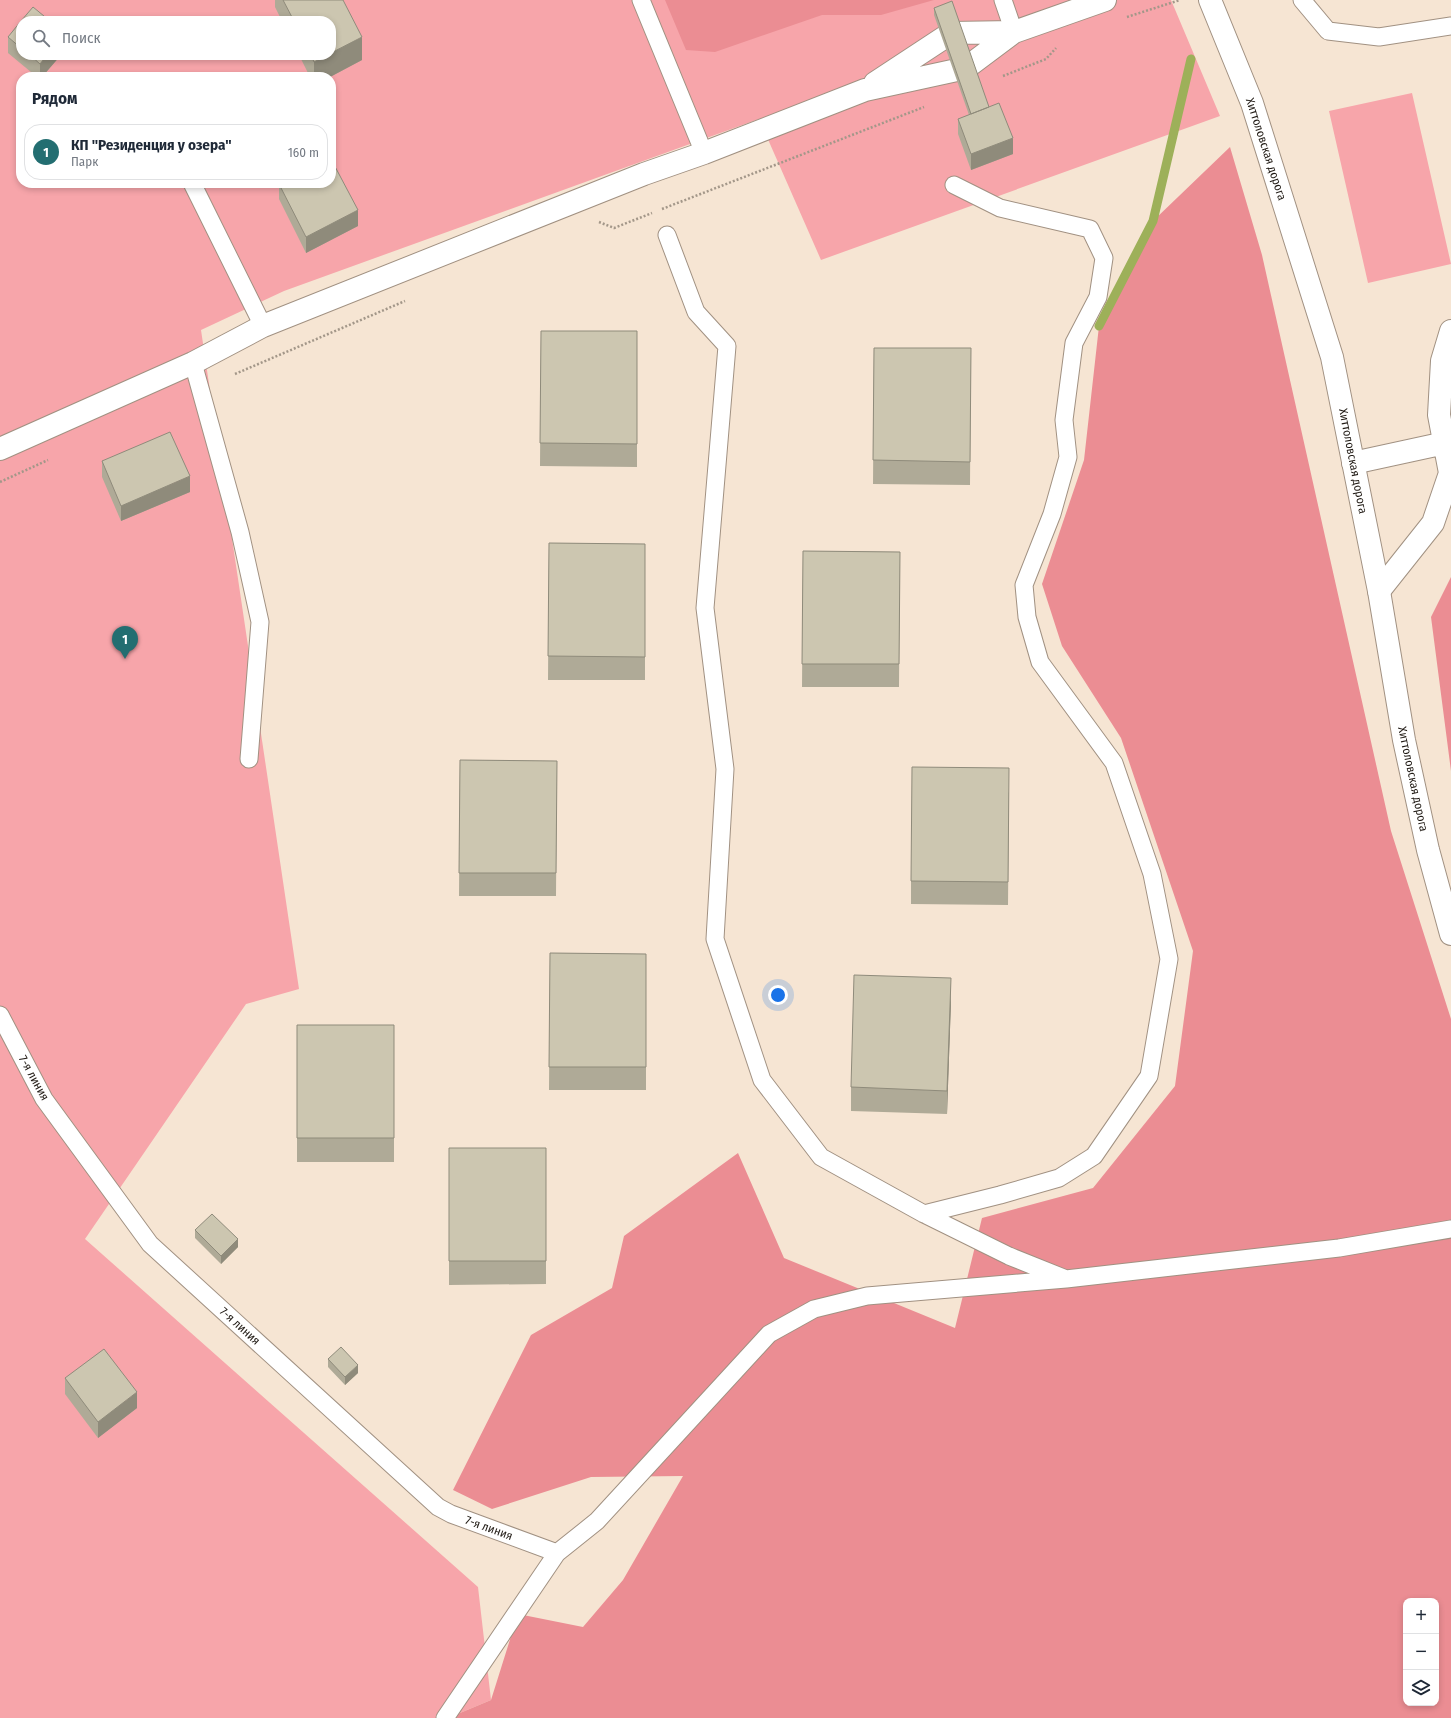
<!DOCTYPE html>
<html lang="ru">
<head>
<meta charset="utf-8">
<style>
	:root { --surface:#fff; --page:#f6f6f7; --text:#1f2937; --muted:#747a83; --line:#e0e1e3; --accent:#236e71 }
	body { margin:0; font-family:"Fira Sans Condensed",sans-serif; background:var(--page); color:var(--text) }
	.controls { position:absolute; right:12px; bottom:12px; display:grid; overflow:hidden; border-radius:8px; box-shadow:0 2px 6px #0003 }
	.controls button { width:36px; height:36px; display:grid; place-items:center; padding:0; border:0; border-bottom:1px solid var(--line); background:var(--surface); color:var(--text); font:20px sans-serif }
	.you { position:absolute; left:778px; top:995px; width:14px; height:14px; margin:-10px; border:3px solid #fff; border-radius:50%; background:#1a73e8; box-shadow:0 0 0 6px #1a73e833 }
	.badge { display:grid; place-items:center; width:26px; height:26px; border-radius:50%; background:var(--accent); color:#fff; font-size:13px; font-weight:700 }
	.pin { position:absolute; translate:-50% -33px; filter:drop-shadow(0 1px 2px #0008) }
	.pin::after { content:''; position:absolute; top:21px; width:14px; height:12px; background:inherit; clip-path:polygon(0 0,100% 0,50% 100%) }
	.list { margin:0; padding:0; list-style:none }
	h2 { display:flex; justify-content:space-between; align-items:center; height:52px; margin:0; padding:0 16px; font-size:17px }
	h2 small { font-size:13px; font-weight:400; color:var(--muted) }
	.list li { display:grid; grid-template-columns:26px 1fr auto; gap:12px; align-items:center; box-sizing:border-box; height:56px; margin:0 8px 8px; padding:0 8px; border:1px solid var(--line); border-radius:16px }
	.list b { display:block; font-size:15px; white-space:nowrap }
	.list p { margin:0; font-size:13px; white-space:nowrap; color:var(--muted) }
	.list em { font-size:13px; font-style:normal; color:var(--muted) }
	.icon { flex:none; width:22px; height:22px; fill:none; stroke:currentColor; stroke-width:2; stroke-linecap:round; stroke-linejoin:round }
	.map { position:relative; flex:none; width:1451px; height:1718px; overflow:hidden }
	.search { position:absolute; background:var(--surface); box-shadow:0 2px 6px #0003; left:16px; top:16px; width:320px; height:44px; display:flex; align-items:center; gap:10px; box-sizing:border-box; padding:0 14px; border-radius:16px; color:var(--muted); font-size:15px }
	.panel { position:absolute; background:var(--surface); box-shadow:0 2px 6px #0003; left:16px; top:72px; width:320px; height:116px; border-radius:16px }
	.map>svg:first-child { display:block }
	.green { fill:#f7a5aa; fill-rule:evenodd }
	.forest { fill:#eb8d93; fill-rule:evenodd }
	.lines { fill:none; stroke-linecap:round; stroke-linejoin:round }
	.stream { stroke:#9db059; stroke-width:9 }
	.lane-casing { stroke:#a19182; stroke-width:19 }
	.street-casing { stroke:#a19182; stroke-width:24 }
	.secondary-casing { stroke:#a19182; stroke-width:24 }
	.path { stroke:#a39789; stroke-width:2.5; stroke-dasharray:2 2; stroke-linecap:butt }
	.lane { stroke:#fff; stroke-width:17 }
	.street { stroke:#fff; stroke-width:22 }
	.secondary { stroke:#fff; stroke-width:22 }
	.wall { fill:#afaa97 }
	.shaded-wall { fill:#8f8b7b }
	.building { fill:#ccc6b0; stroke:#8f8b7b }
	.labels { text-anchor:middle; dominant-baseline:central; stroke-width:3; stroke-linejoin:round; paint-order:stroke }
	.street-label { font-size:12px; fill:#211b15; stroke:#fff }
</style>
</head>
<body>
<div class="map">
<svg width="1451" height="1718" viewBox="0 0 1451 1718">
	<rect width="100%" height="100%" fill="#f6e5d3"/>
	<path class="green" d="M0 0H1171L1220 116 821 260 759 119 284 291 201 330 299 989 246 1004 85 1239 478 1587 491 1700 448 1718H0ZM21 21H331V55H21ZM21 77H331V183H21Z
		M1412 93 1451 264 1368 283 1329 111Z"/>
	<path class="forest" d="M665 0H934L881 15H822L715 52 686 50Z
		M1230 147 1262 255 1391 831 1451 1019V1718H448L491 1700 518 1614 583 1627 623 1580 683 1476 591 1477 492 1509 453 1490 531 1335 612 1288 624 1236 738 1153 784 1258 955 1328 982 1218 1093 1188 1175 1086 1193 951 1121 738 1062 646 1042 584 1084 460 1099 326 1153 221ZM1406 1601H1436V1703H1406Z
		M1451 577V771L1431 617Z"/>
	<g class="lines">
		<path class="stream" d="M1099 326 1153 221 1191 59"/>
		<g class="lane-casing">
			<path id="lane" d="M641 0 704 153
				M1003 0 1014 32
				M1302 0 1328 31 1379 37 1451 26
				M192 183 263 326
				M667 235 696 312 727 346 705 608 725 769 715 939 762 1080 821 1157 924 1214 1009 1256 1066 1279
				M193 363 240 532 260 622 249 759
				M0 1015 44 1099 150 1244 438 1507 451 1514 557 1553
				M924 1214 1000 1195 1059 1178 1094 1156 1149 1076 1169 959 1152 874 1114 763 1040 662 1027 617 1024 585 1052 514 1068 457 1064 420 1074 343 1098 297 1104 258 1090 229 1000 208 954 185
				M445 1718 557 1553 597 1521 769 1334 814 1309 867 1296 1066 1279 1339 1248 1451 1229"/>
		</g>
		<g class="street-casing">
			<path id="street" d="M875 83 951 33 1014 32
				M0 449 193 363 263 326 644 174 704 153 865 90 966 68 1014 32 1105 0
				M1353 463 1445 443
				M1379 591 1433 523 1450 473 1439 415 1442 361 1451 331"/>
		</g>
		<g class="secondary-casing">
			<path id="secondary" d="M1210 0 1252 103 1332 357 1379 591 1404 740 1428 850 1451 934"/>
		</g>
		<path class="path" d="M1127 17 1180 0
			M1003 76 1046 59 1056 48
			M662 209 924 107
			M599 222 614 228 652 213
			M235 374 405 301
			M0 482 48 460"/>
		<use href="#lane" class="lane"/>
		<use href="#street" class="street"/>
		<use href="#secondary" class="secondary"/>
	</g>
	<path class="wall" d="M275 0H343L362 60 330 77H310L299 55H331V21H282L275 7Z
		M934 8 989 107 1013 154 971 170 958 134V119L969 115 934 15Z
		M21 21V55H61L42 77H37L8 53V37Z
		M279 184 358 226 306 253 279 199Z
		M541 331H637V467L540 466Z
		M874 348H971L970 485 873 484Z
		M102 461 190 492 121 521 102 477Z
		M549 543 645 544V680H548Z
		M803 551 900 552 899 687H802Z
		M460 760 557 761 556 896H459Z
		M1009 792 1008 905 911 904V881Z
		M550 953 646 954V1090H549Z
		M951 1001 947 1114 851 1111V1087Z
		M297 1025H394V1162H297Z
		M449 1148H546V1284L449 1285Z
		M195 1230 238 1247 221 1264 195 1238Z
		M328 1359 358 1373 345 1385 328 1367Z
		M65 1378 137 1408 98 1438 65 1394Z"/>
	<path class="shaded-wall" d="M362 37V60L330 77H314V62L328 55H331V53Z
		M47 55H61L42 77H40V64Z
		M1013 138V154L971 170V154Z
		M358 210V226L306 253V237Z
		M190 476V492L121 521V506Z
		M951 978V1001L947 1114V1091Z
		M238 1239V1247L221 1264V1256Z
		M358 1365V1373L345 1385V1377Z
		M137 1392V1408L98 1438V1422Z"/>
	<path class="building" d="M283 0H343L362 37 331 53V21H294Z
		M952 1 989 107 971 114 934 8Z
		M33 7 50 21H21Z
		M21 21V48L8 37Z
		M30 55H47L40 64Z
		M311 55H328L314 62Z
		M999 103 1013 138 971 154 958 119Z
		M331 159 358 210 306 237 279 184 280 183H331Z
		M541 331H637V444L540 443Z
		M874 348H971L970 462 873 460Z
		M170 432 190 476 121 506 102 461Z
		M549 543 645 544V657L548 656Z
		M803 551 900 552 899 664H802Z
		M460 760 557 761 556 873H459Z
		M912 767 1009 768 1008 882 911 881Z
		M550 953 646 954V1067H549Z
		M854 975 951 978 947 1091 851 1087Z
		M297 1025H394V1138H297Z
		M449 1148H546V1261H449Z
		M212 1214 238 1239 221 1256 195 1230Z
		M341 1347 358 1365 345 1377 328 1359Z
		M104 1349 137 1392 98 1422 65 1378Z"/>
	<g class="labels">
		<g class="street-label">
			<text transform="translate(1266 149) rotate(72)">Хиттоловская дорога</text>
			<text transform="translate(1353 461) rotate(79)">Хиттоловская дорога</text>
			<text transform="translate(1413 779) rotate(78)">Хиттоловская дорога</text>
			<text transform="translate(34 1078) rotate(61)">7-я линия</text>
			<text transform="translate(240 1326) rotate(42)">7-я линия</text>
			<text transform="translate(489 1528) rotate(20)">7-я линия</text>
		</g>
	</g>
</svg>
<div class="controls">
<button>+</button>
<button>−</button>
<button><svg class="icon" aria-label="layers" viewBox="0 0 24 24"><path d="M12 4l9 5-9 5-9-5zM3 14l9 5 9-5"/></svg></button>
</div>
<div class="you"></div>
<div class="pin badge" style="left:125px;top:659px">1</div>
<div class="search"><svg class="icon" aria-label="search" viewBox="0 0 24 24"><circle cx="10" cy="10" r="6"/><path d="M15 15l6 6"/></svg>Поиск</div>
<section class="panel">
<h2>Рядом<small></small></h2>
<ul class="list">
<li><span class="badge">1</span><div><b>КП &quot;Резиденция у озера&quot;</b><p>Парк</p></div><em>160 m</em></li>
</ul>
</section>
</div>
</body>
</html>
